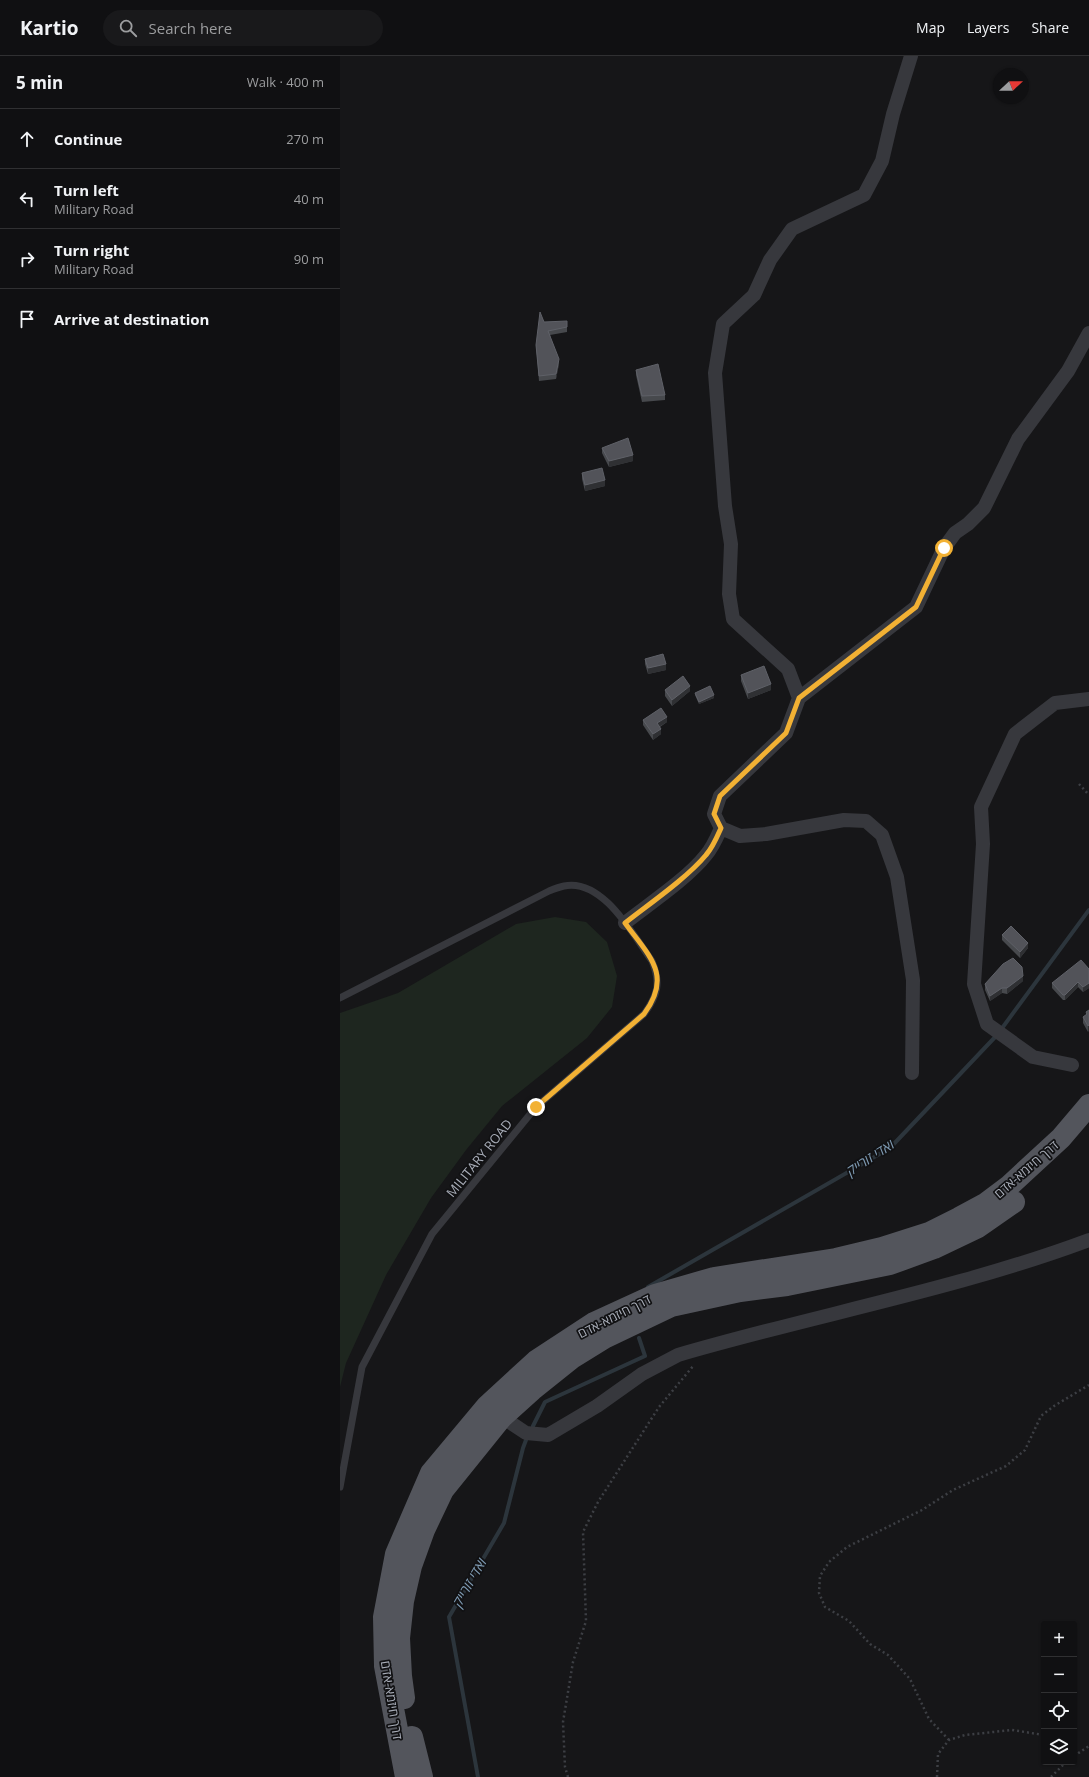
<!DOCTYPE html>
<html lang="en">
<head>
<meta charset="utf-8">
<style>
	:root { --surface:#101012; --page:#19191b; --text:#f1f3f6; --muted:#9c9d9f; --line:#303032 }
	body { margin:0; font-family:"Open Sans","Noto Sans Hebrew",sans-serif; background:var(--page); color:var(--text) }
	.controls { position:absolute; right:12px; bottom:12px; display:grid; overflow:hidden; border-radius:4px; box-shadow:0 1px 3px #0004 }
	.controls button { width:36px; height:36px; display:grid; place-items:center; padding:0; border:0; border-bottom:1px solid var(--line); background:var(--surface); color:var(--text); font:20px sans-serif }
	.compass { position:absolute; left:653px; top:12px; width:36px; height:36px; border-radius:50%; background:var(--surface); box-shadow:0 1px 3px #0004; rotate:68deg }
	.stop { position:absolute; width:12px; height:12px; margin:-9px; border:3px solid #f2b134; border-radius:50%; background:#fff }
	.stop.end { background:#f2b134; border-color:#fff; box-shadow:0 1px 4px #0008 }
	.list { margin:0; padding:0; list-style:none }
	h2 { display:flex; justify-content:space-between; align-items:center; height:52px; margin:0; padding:0 16px; font-size:17px }
	h2 small { font-size:13px; font-weight:400; color:var(--muted) }
	.list li { display:grid; grid-template-columns:26px 1fr auto; gap:12px; align-items:center; box-sizing:border-box; height:60px; padding:0 16px; border-top:1px solid var(--line) }
	.list b { display:block; font-size:15px; white-space:nowrap }
	.list p { margin:0; font-size:13px; white-space:nowrap; color:var(--muted) }
	.list em { font-size:13px; font-style:normal; color:var(--muted) }
	.icon { flex:none; width:22px; height:22px; fill:none; stroke:currentColor; stroke-width:2; stroke-linecap:round; stroke-linejoin:round }
	.map { position:relative; flex:none; width:749px; height:1721px; overflow:hidden }
	header { display:flex; align-items:center; gap:24px; box-sizing:border-box; height:56px; padding:0 20px; background:var(--surface); border-bottom:1px solid var(--line) }
	header strong { font-size:19px }
	nav { display:flex; gap:22px; margin-inline-start:auto; font-size:14px }
	.search { width:280px; height:36px; background:var(--page); display:flex; align-items:center; gap:10px; box-sizing:border-box; padding:0 14px; border-radius:22px; color:var(--muted); font-size:15px }
	main { display:flex }
	aside { flex:1; background:var(--surface) }
	.map>svg:first-child { display:block }
	.green { fill:#1e261f }
	.lines { fill:none; stroke-linecap:round; stroke-linejoin:round }
	.stream { stroke:#2c353c; stroke-width:4 }
	.path { stroke:#3d3f44; stroke-width:2.5; stroke-dasharray:2 3; stroke-linecap:butt }
	.lane { stroke:#37383d; stroke-width:7 }
	.street { stroke:#37383d; stroke-width:14 }
	.primary { stroke:#53555c; stroke-width:22 }
	.wall { fill:#47494d }
	.shaded-wall { fill:#2f3033 }
	.building { fill:#525359; stroke:#5f6168 }
	.route { stroke:#f2b134; stroke-width:5 }
	.labels { text-anchor:middle; dominant-baseline:central; stroke-width:3.5; stroke-linejoin:round; paint-order:stroke }
	.street-label { font-size:13px; fill:#a8adb8; stroke:#111113 }
	.water-label { font-size:14px; font-style:italic; fill:#7f9bb3; stroke:#111113 }
</style>
</head>
<body>
<header>
<strong>Kartio</strong>
<div class="search"><svg class="icon" aria-label="search" viewBox="0 0 24 24"><circle cx="10" cy="10" r="6"/><path d="M15 15l6 6"/></svg>Search here</div>
<nav><a>Map</a><a>Layers</a><a>Share</a></nav>
</header>
<main>
<aside>
<h2>5 min<small>Walk · 400 m</small></h2>
<ul class="list">
<li><svg class="icon" aria-label="ahead" viewBox="0 0 24 24"><path d="M12 20V5M6 11l6-6 6 6"/></svg><div><b>Continue</b></div><em>270 m</em></li>
<li><svg class="icon" aria-label="left" viewBox="0 0 24 24"><path d="M17 20v-9H6M10 6l-5 5 5 5"/></svg><div><b>Turn left</b><p>Military Road</p></div><em>40 m</em></li>
<li><svg class="icon" aria-label="right" viewBox="0 0 24 24"><path d="M7 20v-9h11M14 6l5 5-5 5"/></svg><div><b>Turn right</b><p>Military Road</p></div><em>90 m</em></li>
<li><svg class="icon" aria-label="arrive" viewBox="0 0 24 24"><path d="M6 21V4h12l-3 4 3 4H6"/></svg><div><b>Arrive at destination</b></div></li>
</ul>
</aside>
<div class="map">
<svg width="749" height="1721" viewBox="0 0 749 1721">
	<rect width="100%" height="100%" fill="#161618"/>
	<path class="green" d="M215 861 246 866 267 886 277 920 272 951 247 982 162 1050 126 1094 91 1142 46 1219 6 1307 0 1331V957L58 937 176 868Z"/>
	<g class="lines">
		<path class="stream" d="M308 1231 550 1092 657 979 749 854
			M193 1370 205 1346 305 1300 299 1282
			M138 1721 109 1561 164 1467 183 1392 186 1384"/>
		<path class="path" d="M739 728 749 739
			M609 1684 589 1663 570 1623 548 1599 530 1588 509 1565 485 1551 479 1537 480 1520 489 1506 507 1491 582 1454 613 1434 666 1410 685 1394 701 1360 714 1350 749 1329
			M734 1700 749 1690
			M228 1721 225 1711 223 1666 233 1606 246 1565 243 1476 258 1446 319 1351 354 1309
			M597 1721 598 1698 609 1684 625 1679 672 1674 704 1679
			M711 1721 726 1706"/>
		<path class="lane" d="M0 942 209 835C214 833 219 831 224 830 263 822 293 879 312 905 321 927 318 939 304 958L196 1051 92 1178 22 1311 0 1431"/>
		<path class="street" d="M571 0 553 58 542 105 524 139 452 173 430 204 414 239 383 268 375 317 385 450 391 488 389 538 393 563 448 613 459 642 446 677 380 740 374 758 381 772 400 780 426 778 504 764 526 765 542 779 557 821 573 924 572 1017
			M459 642 576 551 604 492 615 477 628 468 644 452 678 383 728 315 749 277
			M285 867C309 848 347 823 366 799 373 791 377 781 381 772
			M732 1009 693 1001 647 968 634 928 643 788 641 751 675 678 715 647 749 643
			M162 1361 186 1377 208 1379 257 1350 302 1318 338 1299C474 1259 615 1234 749 1184"/>
		<path class="primary" d="M64 1642 61 1620 59 1582 63 1545 71 1510 84 1474 103 1434 162 1361 192 1334 232 1302 266 1281 331 1250 400 1235 447 1229 550 1208 594 1192 638 1171 674 1146
			M72 1681 82 1721
			M66 1721 45 1610 44 1561 56 1498 91 1417 147 1350 196 1305 254 1267 315 1239 374 1222 496 1203 542 1192 589 1177 619 1162 645 1148 669 1130 721 1082 749 1049"/>
	</g>
	<path class="wall" d="M204 266 227 271V276L210 279 219 308 216 323 199 325 196 289Z
		M296 314 325 339V344L302 346 296 319Z
		M262 392 293 405 269 411 262 397Z
		M242 417 265 430 245 435 242 423Z
		M305 603 326 614 308 618 305 608Z
		M401 619 431 634 408 643 401 625Z
		M325 634 350 635 332 650 325 640Z
		M355 637 374 642 359 648 355 639Z
		M303 664 327 666 320 671 321 678 313 684 303 669Z
		M662 879 688 892 680 902 662 884Z
		M749 913V932L743 936 738 931 725 944H723L712 932V927Z
		M683 925 667 938 662 937 650 945 645 934V928Z
		M749 954V974L748 976 743 967V961L746 959V956Z"/>
	<path class="shaded-wall" d="M219 303V308L216 323V318Z
		M293 399V405L269 411V405Z
		M265 424V430L245 435V429Z
		M326 608V614L308 618V612Z
		M431 628V634L408 643V637Z
		M350 630V635L332 650V644Z
		M374 639V642L359 648V646Z
		M327 661V666L317 672V667Z
		M321 673V678L313 684V678Z
		M688 887V892L680 902V896Z
		M683 920V925L667 938V932Z
		M738 926V931L725 944V939Z
		M749 927V932L743 936V931Z
		M662 932V937L650 945V940Z
		M749 969V974L748 976V970Z"/>
	<path class="building" d="M200 256 204 266 227 265V271L208 275 219 303 216 318 199 320 196 289Z
		M318 308 325 339 302 340 296 314Z
		M288 382 293 399 269 405 262 392Z
		M262 412 265 424 245 429 242 417Z
		M323 598 326 608 308 612 305 603Z
		M424 610 431 628 408 637 401 619Z
		M343 620 350 630 332 644 325 634Z
		M370 630 374 639 359 646 355 637Z
		M321 652 327 661 317 667 321 673 313 678 303 664Z
		M671 870 688 887 680 896 662 879Z
		M673 902 682 911 683 920 667 932H662L650 940 645 928 663 908Z
		M741 904 749 913V927L743 931 738 926 725 939H723L712 927Z
		M749 954V969L748 970 743 961 747 958 746 956Z"/>
	<g class="lines">
		<path class="route" d="M196 1051 304 958C333 919 309 900 285 867 309 848 347 822 366 799 373 791 377 781 381 772L374 758 380 740 446 677 459 642 576 551 604 492"/>
	</g>
	<g class="labels">
		<g class="street-label">
			<text transform="translate(139 1102) rotate(-51)">MILITARY ROAD</text>
			<text transform="translate(686 1113) rotate(-41)">דרך חיזמא-אדם</text>
			<text transform="translate(274 1260) rotate(-27)">דרך חיזמא-אדם</text>
			<text transform="translate(52 1644) rotate(81)">דרך חיזמא-אדם</text>
		</g>
		<g class="water-label">
			<text transform="translate(530 1101) rotate(-33)">ואדי זורייק</text>
			<text transform="translate(129 1526) rotate(-60)">ואדי זורייק</text>
		</g>
	</g>
</svg>
<div class="controls">
<button>+</button>
<button>−</button>
<button><svg class="icon" aria-label="locate" viewBox="0 0 24 24"><circle cx="12" cy="12" r="6"/><path d="M12 2v4M12 18v4M2 12h4M18 12h4"/></svg></button>
<button><svg class="icon" aria-label="layers" viewBox="0 0 24 24"><path d="M12 4l9 5-9 5-9-5zM3 14l9 5 9-5"/></svg></button>
</div>
<svg class="compass" viewBox="-18 -18 36 36"><path d="M0-13l5 13h-10z" fill="#e53935"/><path d="M0 13l5-13h-10z" fill="#9c9d9f"/></svg>
<div class="stop" style="left:604px;top:492px"></div>
<div class="stop end" style="left:196px;top:1051px"></div>
</div>
</main>
</body>
</html>
